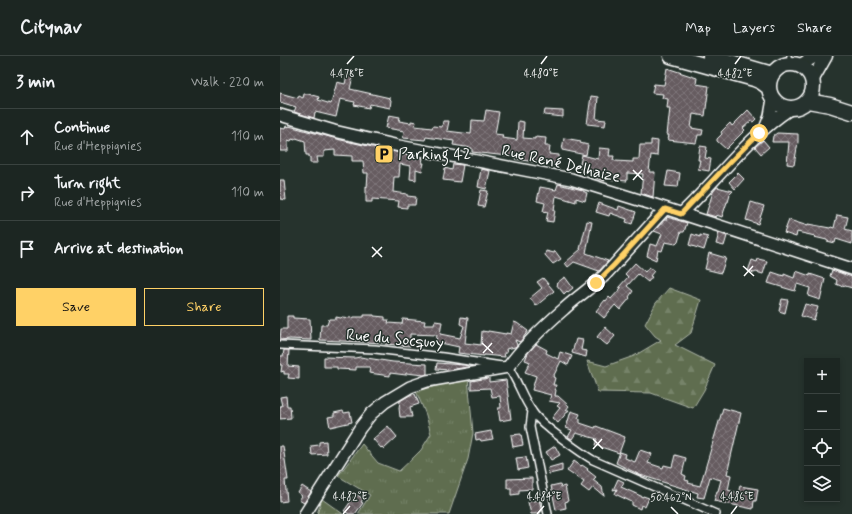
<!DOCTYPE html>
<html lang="en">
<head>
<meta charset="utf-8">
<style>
	:root { --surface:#1c2622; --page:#29322f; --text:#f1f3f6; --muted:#a0a5a5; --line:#3a4340; --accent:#ffd166 }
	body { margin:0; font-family:Mynerve,sans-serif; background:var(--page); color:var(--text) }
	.controls { position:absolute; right:12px; bottom:12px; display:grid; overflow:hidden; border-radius:0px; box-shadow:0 2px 6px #0003 }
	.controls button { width:36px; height:36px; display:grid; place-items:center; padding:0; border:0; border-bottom:1px solid var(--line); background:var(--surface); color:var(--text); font:20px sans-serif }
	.stop { position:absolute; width:12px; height:12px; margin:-9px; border:3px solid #ffd166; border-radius:50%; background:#fff }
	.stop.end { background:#ffd166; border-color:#fff; box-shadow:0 1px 4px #0008 }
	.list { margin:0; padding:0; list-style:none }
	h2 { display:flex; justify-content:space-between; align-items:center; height:52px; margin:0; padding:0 16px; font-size:17px }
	h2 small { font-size:13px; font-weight:400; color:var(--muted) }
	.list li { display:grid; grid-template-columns:26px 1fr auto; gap:12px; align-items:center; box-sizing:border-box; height:56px; padding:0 16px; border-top:1px solid var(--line) }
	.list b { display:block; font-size:15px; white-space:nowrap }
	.list p { margin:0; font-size:13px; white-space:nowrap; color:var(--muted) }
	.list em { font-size:13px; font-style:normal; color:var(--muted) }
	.actions { display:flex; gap:8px; padding:12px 16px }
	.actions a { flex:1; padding:9px 0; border:1px solid var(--accent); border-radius:0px; text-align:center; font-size:14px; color:var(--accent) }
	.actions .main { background:var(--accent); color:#111 }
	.icon { flex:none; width:22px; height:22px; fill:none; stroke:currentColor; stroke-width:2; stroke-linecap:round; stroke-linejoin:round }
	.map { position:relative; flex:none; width:572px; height:458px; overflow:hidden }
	header { display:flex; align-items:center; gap:24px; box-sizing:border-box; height:56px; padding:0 20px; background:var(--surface); border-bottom:1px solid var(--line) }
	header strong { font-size:19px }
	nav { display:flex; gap:22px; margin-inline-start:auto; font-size:14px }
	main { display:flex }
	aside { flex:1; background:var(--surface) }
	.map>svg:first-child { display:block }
	.grass { fill:url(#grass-tufts); stroke:#aeb6a7 }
	.forest { fill:url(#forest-firs); stroke:#aeb6a7 }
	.building { fill:url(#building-cross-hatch); stroke:#fff }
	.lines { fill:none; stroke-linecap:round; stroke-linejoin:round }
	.lane-casing { stroke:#fff; stroke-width:6 }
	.street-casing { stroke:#fff; stroke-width:10 }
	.secondary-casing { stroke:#fff; stroke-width:14 }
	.primary-casing { stroke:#fff; stroke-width:15 }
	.highway-casing { stroke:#fff; stroke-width:17 }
	.lane { stroke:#26332d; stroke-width:3.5 }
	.street { stroke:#26332d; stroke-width:7 }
	.secondary { stroke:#26332d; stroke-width:11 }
	.primary { stroke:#26332d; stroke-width:12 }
	.highway { stroke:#26332d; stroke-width:14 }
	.route { stroke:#ffd166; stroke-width:5 }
	.ticks { fill:none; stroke:#fff; stroke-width:1.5 }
	.labels { text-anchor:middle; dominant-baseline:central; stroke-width:3; stroke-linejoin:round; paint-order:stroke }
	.poi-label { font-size:16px; fill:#fff; stroke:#26332d; text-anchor:start }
	.street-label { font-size:16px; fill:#fff; stroke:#26332d }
	.ticks-label { font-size:10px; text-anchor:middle; fill:#fff; stroke:#26332d; stroke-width:3; stroke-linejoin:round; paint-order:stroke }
</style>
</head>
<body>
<header>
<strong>Citynav</strong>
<nav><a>Map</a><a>Layers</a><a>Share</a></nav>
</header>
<main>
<aside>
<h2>3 min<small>Walk · 220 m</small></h2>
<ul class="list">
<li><svg class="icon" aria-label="ahead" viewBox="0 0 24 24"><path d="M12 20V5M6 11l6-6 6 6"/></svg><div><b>Continue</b><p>Rue d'Heppignies</p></div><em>110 m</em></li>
<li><svg class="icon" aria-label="right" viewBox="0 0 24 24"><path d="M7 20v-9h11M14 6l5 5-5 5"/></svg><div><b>Turn right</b><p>Rue d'Heppignies</p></div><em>110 m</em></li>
<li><svg class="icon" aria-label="arrive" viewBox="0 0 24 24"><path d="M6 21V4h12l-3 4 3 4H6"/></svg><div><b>Arrive at destination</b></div></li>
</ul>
<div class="actions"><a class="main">Save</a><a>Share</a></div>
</aside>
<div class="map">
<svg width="572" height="458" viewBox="0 0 572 458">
	<defs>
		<pattern id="grass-tufts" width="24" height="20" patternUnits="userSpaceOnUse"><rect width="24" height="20" fill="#5e6d4f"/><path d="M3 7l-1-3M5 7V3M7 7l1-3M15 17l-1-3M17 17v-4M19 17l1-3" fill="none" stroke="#768369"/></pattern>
		<pattern id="forest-firs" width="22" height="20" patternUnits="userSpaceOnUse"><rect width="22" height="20" fill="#5e6d4f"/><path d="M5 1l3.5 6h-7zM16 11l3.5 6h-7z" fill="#768369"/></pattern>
		<pattern id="building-cross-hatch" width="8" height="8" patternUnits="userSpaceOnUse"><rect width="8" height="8" fill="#665c61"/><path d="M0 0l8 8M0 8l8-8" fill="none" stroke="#7d7479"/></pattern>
	</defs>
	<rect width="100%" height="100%" fill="#26332d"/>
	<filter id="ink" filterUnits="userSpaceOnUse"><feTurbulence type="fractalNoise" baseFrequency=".025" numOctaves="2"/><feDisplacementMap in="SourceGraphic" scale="8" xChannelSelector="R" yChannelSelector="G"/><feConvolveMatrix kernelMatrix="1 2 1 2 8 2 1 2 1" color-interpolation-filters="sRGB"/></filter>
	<g filter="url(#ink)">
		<path class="grass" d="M188 322 193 377 188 403 169 458H78L90 439 58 420 82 388 98 407 119 415 133 402 141 394 151 378 146 359 136 335Z
			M42 443 63 458H37Z"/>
		<path class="forest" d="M389 232 421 244 411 277 395 289 435 309 424 334 413 352 371 337 318 336 307 305 326 310 354 300 381 284 375 280 365 268 376 247Z"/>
		<path class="building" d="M387 12 417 22 416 28 429 30 425 60 413 58 411 72 423 74 422 79H418L416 87 388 84 389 79H387L390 52H387L388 43 382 42 383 38 372 37 374 28 384 29Z
			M68 15 74 16 70 33 110 42V43L111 44 110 52 90 48 89 52 74 49 75 46 60 43 56 61 35 56 34 62 14 56 16 51 0 46V37L18 42 19 40 23 42 24 38H28L39 41 38 44 51 48 57 26 65 28Z
			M311 40 318 41 316 63 326 64 325 70 307 68Z
			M206 54 219 56 215 78 223 79 222 82 237 84 238 65 244 66 243 82 255 83V81L266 82 265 90H270L269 98 279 99V108L255 106 235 103 236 101 192 96V92L173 89 174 85 146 81 145 84 123 82 124 75 106 72 109 59 120 61 119 65 131 67V65L136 66 135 70 152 72 153 70 162 71 163 65H169L167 75 191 78 192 64 204 65Z
			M265 54 283 55V61L264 59Z
			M468 54 476 63 473 66 471 65 463 72 465 74 446 93 437 85V83L442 78 441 76 450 67 452 70Z
			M6 70 9 71V70L61 84 143 102 142 107H144L142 115 136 113V124L130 123 131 110 120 108 119 121H114L113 136 127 138V140L136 141 135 149H127V152L118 151 119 145 92 143V146H86V130L87 131 88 117H84L83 105H72V100L55 99V94L44 95V101H37L38 107H30V101H29V99H26L25 85 16 82 15 84 12 83 11 85 8 84V95H0V72L5 73Z
			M497 77 518 78V86L514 109 507 108 509 86H492L493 80Z
			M284 82 301 85 300 87 308 89 306 99 282 94Z
			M371 84 378 85 377 100 371 99 370 107 369 116H375L373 141 361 137 363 118 347 117V125L325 123V125L315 122V117L299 112 302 99 318 103 319 92 330 93 329 100H334L333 104H335V105L353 106V103H359L360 89H371Z
			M483 84 489 91 481 98 475 91Z
			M420 90 427 91 425 102 431 103 429 115 418 113 420 104H418Z
			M173 108 183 109 180 126 163 124 165 112 172 114Z
			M201 113 210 115 206 133 198 131Z
			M388 115 400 117 398 131 385 130Z
			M458 117 464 123 455 133 449 126Z
			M0 124H4L6 144 0 143Z
			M278 128 303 134V135L307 137 305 145 296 142V146L276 140 274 154H275L273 166 266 165 268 156 263 155 265 147 257 145 260 131 276 134Z
			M437 131 453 135 449 139H450L448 146H447L442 161 436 159V161L426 158 433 136Z
			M201 134 208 135 204 151 198 150Z
			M471 146 484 150 478 168 466 164Z
			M319 147 338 154 339 150 356 156 352 168 346 166 347 163 330 157 329 160 316 156Z
			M557 159 568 161 565 173 572 175V188L556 183 555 187 547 185V184L534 181 535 180 517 176 516 181 504 177 509 164 528 170V168L550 172 551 171 554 172Z
			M387 161 407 167 404 176H401L398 186 396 188 385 186 382 195 378 194 376 204 367 200 370 188 377 190 382 178 374 175 384 164H386Z
			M307 165 312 166 306 197 328 205 319 215 294 206 288 211 285 207 301 193H300Z
			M439 177 447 180 444 190 436 188Z
			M412 178 420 181V179L428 181 424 194 409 189Z
			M266 195 274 197 275 195 281 203 273 208 265 199Z
			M429 197 446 202 441 217 425 213Z
			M478 203 487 205 483 218 476 216 474 217 468 215 472 204 477 206Z
			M355 207 365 216 369 211 374 215 370 220 372 221 368 226 358 218 347 230 353 235 349 241 350 242 340 254 335 249 324 262 316 255 325 244 326 245 329 241 331 243 341 232 339 231 348 221 345 218Z
			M552 214 572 221V232L562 229 561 230 556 228 557 224 550 220Z
			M516 215 530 220V218L545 223 540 244 528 240 530 232 517 228 515 235 488 227 492 216 504 220V218L514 222Z
			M285 221 293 232 288 236 287 235 284 238 276 228 282 223Z
			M263 222 274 235 256 250 250 242 262 232 257 226Z
			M502 243 508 244 505 257 499 255Z
			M525 248 538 251 534 264 521 260Z
			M84 259H94V260L105 261V264H109L108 267 122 268 123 263 145 265 144 269H154L155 265 162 266 160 278 180 282 184 270 180 268 181 261 188 262 185 287 201 289 202 275 208 276V275L226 278V277L231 278 234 266 237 267 248 275 240 286 235 284 237 289 235 291 226 293 227 297H224L225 301 204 299V300L178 297 179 291 156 286 157 279 130 278V290L105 288V287L40 284 41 269H47L49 263H56V261L61 262 62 261 70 262 74 261H84Z
			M7 260H13V262L30 263 31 284 10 283 0 284 1 273H7Z
			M325 271 335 280 327 289 317 281Z
			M296 283 303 284 301 294 307 295 306 301 292 297Z
			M256 288 267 294 266 297 278 303 280 296 292 300 288 309 281 305 273 321 275 322 273 329H276L275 333 276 334 275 340H278L289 350 286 354H289L278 367 272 362 280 352 277 350 280 347 269 345 271 339 252 334 256 320 245 316 250 306 245 304 248 297Z
			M4 294H9L8 310 19 311V323L8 322 9 318H4V315L1 316 2 309H0V300H3Z
			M44 301 75 302 80 301 113 306 147 308V318L144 319 126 317V319L110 317V320L89 317 90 311H76V314L57 313V311H44Z
			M157 307 184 309 188 310V311L169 314 156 313Z
			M209 322V326L226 324 231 363 220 365 218 352H221L220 340 212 341 210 332 191 333V325Z
			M135 338 139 348 130 351 132 361H120L119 352 120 345 130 339Z
			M6 340 7 350H10L11 362 0 363V350H2L0 341Z
			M443 352 461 357 447 418 451 419 448 434 458 437 460 430 478 433 476 445H474L473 453 434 445 437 435H438L441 424 430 421 424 442 417 441 418 437 360 419 336 407 340 396 346 398 345 402 355 406 360 394 372 398 368 407 383 412 384 409 392 411 395 399 406 402 402 418 406 420 405 424 409 425 408 427 420 430Z
			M63 355 64 357 70 356 72 366 50 371 48 361 54 360V357Z
			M291 355 300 358 298 362 300 363V367L315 372 316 370 345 381 339 397 315 389 317 383 296 377 292 383 288 381 292 374 286 372Z
			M108 370 117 381 104 393 102 391 101 392 93 383Z
			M211 375 213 383 201 385 200 383 196 384 195 378Z
			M241 378 243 389 233 391 231 379Z
			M46 385 47 398 32 399 31 390 39 389V386Z
			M0 390H3L8 424H5L7 445 0 446Z
			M275 390 280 399 271 404 266 396Z
			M246 401 248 412 238 414 236 402Z
			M294 405 301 410 302 409 308 413 307 414 316 421 313 424 322 431 324 440 313 431 309 436 301 430 304 426 293 418V419L287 415Z
			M282 408V415L269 418 268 412Z
			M252 422V433L239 434V438L231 439V432H227V423Z
			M338 423 344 426 341 431 363 441V440L369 442 365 451 361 449 360 453 352 449V446L335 438 337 433 333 434Z
			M280 428 281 431 285 430 288 445 285 446 286 452 276 454 271 430Z
			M22 430 31 436 24 447 19 444 22 440 18 437Z
			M76 438 83 443 81 446 83 447 75 458H69L64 455Z
			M259 444 262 455 260 456V458H251L248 446Z"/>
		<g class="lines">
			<g class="lane-casing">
				<path id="lane" d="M509 0V7"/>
			</g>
			<g class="street-casing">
				<path id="street" d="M0 289 95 293 163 301 228 311C238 325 242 341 252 355 257 363 265 369 272 375 285 385 298 395 313 404L436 458
					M252 355 250 371 268 458"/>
			</g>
			<g class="secondary-casing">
				<path id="secondary" d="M0 59 54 75 119 90 291 123 375 149 572 213
					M486 70 490 60 493 43
					M401 158C438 123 468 81 510 53
					M25 458 80 372 91 358 105 346 130 331 147 325 228 311C244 289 263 271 284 253 297 241 312 231 325 219L385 153"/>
			</g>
			<g class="primary-casing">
				<path id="primary" d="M521 9 535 0
					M533 23 546 0"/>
			</g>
			<g class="highway-casing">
				<path id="highway" d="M391 0 474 23 481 26 489 32
					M430 0 492 18
					M489 30a22 22 0 1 1 44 0a22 22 0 1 1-44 0Z
					M528 45 550 49 572 56"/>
			</g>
			<use href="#lane" class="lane"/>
			<use href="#street" class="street"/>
			<use href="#secondary" class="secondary"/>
			<use href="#primary" class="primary"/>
			<use href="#highway" class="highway"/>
		</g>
	</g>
	<g class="lines" filter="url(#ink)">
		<path class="route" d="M316 227 334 209 385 153 401 158 449 107 479 77"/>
	</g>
	<path class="ticks" d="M67 8 74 0M261 8 267 0M455 8 461 0M353 114 363 124M353 124 362 114M92 191 102 201M92 201 102 191M463 210 474 220M464 220 473 210M202 287 213 297M203 297 212 287M313 383 323 393M313 393 322 383M391 451 398 458M63 458 70 450M257 458 264 450M451 458 457 450"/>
	<defs>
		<g id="parking-square" transform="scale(1)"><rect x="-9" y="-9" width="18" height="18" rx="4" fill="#ffd166" stroke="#26332d"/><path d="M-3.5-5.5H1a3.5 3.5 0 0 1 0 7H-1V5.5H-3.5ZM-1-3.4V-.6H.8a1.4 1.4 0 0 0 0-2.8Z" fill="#111"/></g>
	</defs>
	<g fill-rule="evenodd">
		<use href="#parking-square" x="104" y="98"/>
	</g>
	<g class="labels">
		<g class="poi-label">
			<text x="118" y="98">Parking 42</text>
		</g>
		<g class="street-label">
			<text transform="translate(281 108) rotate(13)">Rue René Delhaize</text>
			<text transform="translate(115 283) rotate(5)">Rue du Socquoy</text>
		</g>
	</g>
	<g class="ticks-label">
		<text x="261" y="21">4.480°E</text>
		<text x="67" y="21">4.478°E</text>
		<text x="455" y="21">4.482°E</text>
		<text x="70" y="444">4.482°E</text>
		<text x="264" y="444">4.484°E</text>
		<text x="457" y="444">4.486°E</text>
		<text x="391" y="445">50.462°N</text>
	</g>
</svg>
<div class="controls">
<button>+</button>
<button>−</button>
<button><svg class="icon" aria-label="locate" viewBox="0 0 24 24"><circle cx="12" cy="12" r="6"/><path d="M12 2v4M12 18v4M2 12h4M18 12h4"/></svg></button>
<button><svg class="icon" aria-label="layers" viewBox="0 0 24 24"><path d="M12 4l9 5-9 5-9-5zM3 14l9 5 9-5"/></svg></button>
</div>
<div class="stop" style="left:479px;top:77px"></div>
<div class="stop end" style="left:316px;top:227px"></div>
</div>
</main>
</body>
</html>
